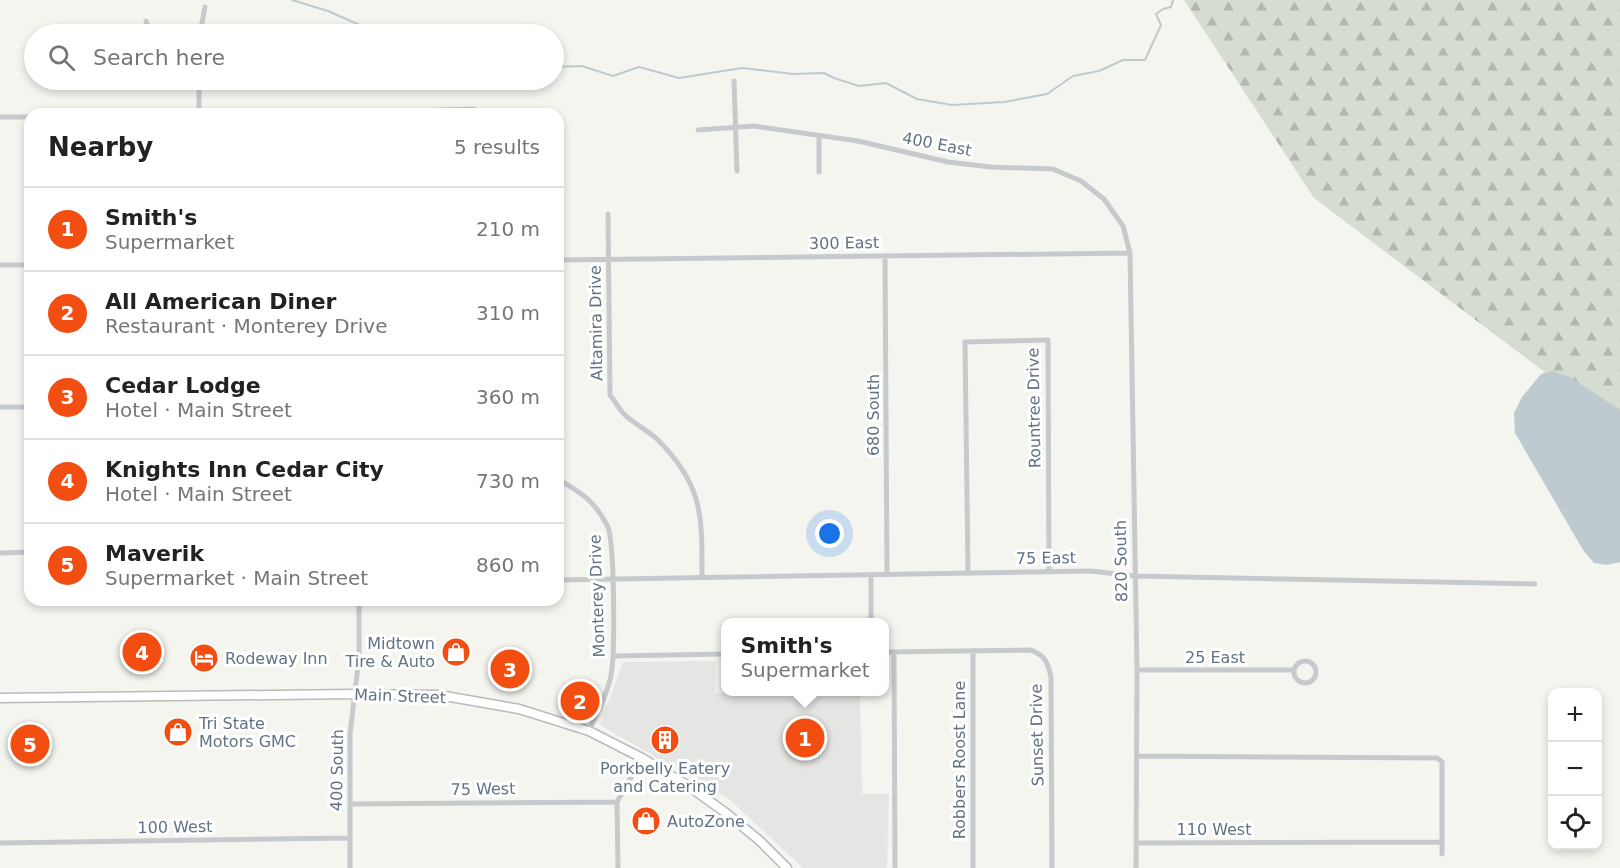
<!DOCTYPE html>
<html lang="en">
<head>
<meta charset="utf-8">
<style>
	:root { --surface:#fff; --page:#f2f2f2; --text:#222; --muted:#767676; --line:#e0e0e0; --accent:#f34e12 }
	body { margin:0; font-family:"DejaVu Sans",sans-serif; background:var(--page); color:var(--text) }
	.controls { position:absolute; right:18px; bottom:18px; display:grid; overflow:hidden; border-radius:12px; box-shadow:0 3px 9px #0003 }
	.controls button { width:54px; height:54px; display:grid; place-items:center; padding:0; border:0; border-bottom:2px solid var(--line); background:var(--surface); color:var(--text); font:30px sans-serif }
	.you { position:absolute; left:830px; top:534px; width:21px; height:21px; margin:-15px; border:4px solid #fff; border-radius:50%; background:#1a73e8; box-shadow:0 0 0 9px #1a73e833 }
	.badge { display:grid; place-items:center; width:39px; height:39px; border-radius:50%; background:var(--accent); color:#fff; font-size:20px; font-weight:700 }
	.pin { position:absolute; translate:-50% -50%; border:3px solid #fff; box-shadow:0 2px 6px #0006 }
	.popup { position:absolute; left:721px; top:618px; width:168px; height:78px; box-sizing:border-box; display:grid; place-content:center; border-radius:12px; background:var(--surface); filter:drop-shadow(0 2px 4px #0005); font-size:20px; white-space:nowrap; color:var(--muted) }
	.popup b { font-size:22px; color:var(--text) }
	.popup::after { content:''; position:absolute; left:50%; top:100%; margin-left:-12px; border:12px solid transparent; border-top-color:var(--surface) }
	.list { margin:0; padding:0; list-style:none }
	h2 { display:flex; justify-content:space-between; align-items:center; height:78px; margin:0; padding:0 24px; font-size:26px }
	h2 small { font-size:20px; font-weight:400; color:var(--muted) }
	.list li { display:grid; grid-template-columns:39px 1fr auto; gap:18px; align-items:center; box-sizing:border-box; height:84px; padding:0 24px; border-top:2px solid var(--line) }
	.list b { display:block; font-size:22px; white-space:nowrap }
	.list p { margin:0; font-size:20px; white-space:nowrap; color:var(--muted) }
	.list em { font-size:20px; font-style:normal; color:var(--muted) }
	.icon { flex:none; width:33px; height:33px; fill:none; stroke:currentColor; stroke-width:2; stroke-linecap:round; stroke-linejoin:round }
	.map { position:relative; flex:none; width:1620px; height:868px; overflow:hidden }
	.search { position:absolute; background:var(--surface); box-shadow:0 3px 9px #0003; left:24px; top:24px; width:540px; height:66px; display:flex; align-items:center; gap:15px; box-sizing:border-box; padding:0 21px; border-radius:33px; color:var(--muted); font-size:22px }
	.panel { position:absolute; background:var(--surface); box-shadow:0 3px 9px #0003; left:24px; top:108px; width:540px; height:498px; border-radius:18px }
	.map>svg:first-child { display:block }
	.built { fill:#e5e6e4 }
	.forest { fill:url(#forest-firs) }
	.water { fill:#bfcad0 }
	.lines { fill:none; stroke-linecap:round; stroke-linejoin:round }
	.stream { stroke:#bfcad0; stroke-width:2 }
	.primary-casing { stroke:#b7bbbe; stroke-width:11 }
	.minor { stroke:#c7cacd; stroke-width:5 }
	.primary { stroke:#fff; stroke-width:8 }
	.labels { text-anchor:middle; dominant-baseline:central; stroke-width:6; stroke-linejoin:round; paint-order:stroke }
	.street-label { font-size:16px; fill:#617384; stroke:#fff }
	.poi-label { font-size:16px; fill:#617384; stroke:#fff; text-anchor:start }
</style>
</head>
<body>
<div class="map">
<svg width="1620" height="868" viewBox="0 0 1620 868">
	<defs>
		<pattern id="forest-firs" width="22" height="20" patternUnits="userSpaceOnUse" patternTransform="scale(1.5)"><rect width="22" height="20" fill="#d5ddd1"/><path d="M5 1l3.5 6h-7zM16 11l3.5 6h-7z" fill="#b0b8af"/></pattern>
	</defs>
	<rect width="100%" height="100%" fill="#f5f5f0"/>
	<path class="built" d="M715 661V693L860 692 862 794H889L887 868H803L730 800 600 725 623 662Z"/>
	<path class="forest" d="M1184 0H1620V429L1314 198Z"/>
	<path class="water" d="M1553 371 1570 377 1620 410V562L1607 565 1594 563 1583 550 1515 433 1514 413 1522 397 1541 374Z"/>
	<g class="lines">
		<path class="stream" d="M292 0 328 11 380 34
			M554 67 582 66 613 76 639 67 679 78 742 68 793 74 824 73 834 78 859 86 886 83 917 99 952 105 1004 102 1047 94 1073 76 1099 71 1123 60H1145L1161 25 1156 14 1163 9 1171 7 1173 0"/>
		<g class="primary-casing">
			<path id="primary" d="M0 698 354 694 439 695 519 709 589 731 642 758 690 787 726 813 760 841 787 868"/>
		</g>
		<path class="minor" d="M146 21 150 33 152 34
			M200 34 205 7
			M734 81 737 171
			M199 114V80
			M312 114 474 109
			M0 117H30
			M698 130 754 126 858 141 948 162 990 167 1053 169 1081 181 1104 199 1123 226 1130 253 1137 670 1136 868
			M819 172V137
			M608 214 610 395C615 401 619 409 624 414 634 424 647 430 657 439 704 486 702 516 702 578
			M885 256 887 574
			M558 260 1130 253
			M0 265H30
			M0 407H30
			M558 479C582 494 593 499 607 525 615 538 615 656 611 675 608 694 596 713 589 731
			M0 553 30 552
			M968 572 965 342 1048 340 1049 572
			M871 575V622
			M558 580 1091 571 1134 576 1535 584
			M973 651V868
			M884 652 1031 650C1045 656 1048 662 1051 677L1052 868
			M894 652 895 868
			M613 656 726 654
			M1294 672a11 11 0 1 1 22 0a11 11 0 1 1-22 0Z
			M1137 670H1294
			M1137 756 1437 758 1442 762V854
			M350 804 617 802
			M0 843 350 838
			M1137 843 1442 842
			M350 868V734L359 658V600
			M618 868 617 802 642 758"/>
		<use href="#primary" class="primary"/>
	</g>
	<defs>
		<g id="shop-disc" transform="scale(1.5)"><circle r="9.5" fill="#f34e12" stroke="#fff"/><path d="M-5-2.5h2.3a2.7 3.5 0 0 1 5.4 0H5L5.5 6h-11ZM-1.5-2.5h3a1.5 2.3 0 0 0-3 0Z" fill="#fff"/></g>
		<g id="hotel-disc" transform="scale(1.5)"><circle r="9.5" fill="#f34e12" stroke="#fff"/><path d="M-6-4.5h1.5V1H6V5H4.5V3h-9V5H-6ZM-4 0a1.8 1.8 0 1 1 3.6 0ZM.5 0V-2.5h3Q6-2.5 6 0Z" fill="#fff"/></g>
		<g id="building-disc" transform="scale(1.5)"><circle r="9.5" fill="#f34e12" stroke="#fff"/><path d="M-4-6H4V6H1V3H-1V6H-4ZM-2.5-4.3h1.7v1.8h-1.7ZM.8-4.3h1.7v1.8H.8ZM-2.5-1h1.7V.8h-1.7ZM.8-1h1.7V.8H.8Z" fill="#fff"/></g>
	</defs>
	<g fill-rule="evenodd">
		<use href="#shop-disc" x="456" y="652"/>
		<use href="#hotel-disc" x="204" y="658"/>
		<use href="#shop-disc" x="178" y="732"/>
		<use href="#building-disc" x="665" y="740"/>
		<use href="#shop-disc" x="646" y="821"/>
	</g>
	<g class="labels">
		<g class="street-label">
			<text transform="translate(937 144) rotate(11)">400 East</text>
			<text transform="translate(844 243) rotate(-1)">300 East</text>
			<text transform="translate(596 323) rotate(-91)">Altamira Drive</text>
			<text transform="translate(1034 408) rotate(-91)">Rountree Drive</text>
			<text transform="translate(873 415) rotate(-90)">680 South</text>
			<text transform="translate(1046 558) rotate(-1)">75 East</text>
			<text transform="translate(1121 561) rotate(-91)">820 South</text>
			<text transform="translate(597 596) rotate(-92)">Monterey Drive</text>
			<text x="1215" y="657">25 East</text>
			<text transform="translate(400 696) rotate(2)">Main Street</text>
			<text transform="translate(1037 735) rotate(-91)">Sunset Drive</text>
			<text transform="translate(959 760) rotate(-90)">Robbers Roost Lane</text>
			<text transform="translate(337 770) rotate(-89)">400 South</text>
			<text transform="translate(483 789) rotate(-1)">75 West</text>
			<text transform="translate(175 827) rotate(-1)">100 West</text>
			<text x="1214" y="829">110 West</text>
		</g>
		<g class="poi-label">
			<text x="435" y="643" text-anchor="end">Midtown<tspan x="435" dy="18">Tire &amp; Auto</tspan></text>
			<text x="225" y="658">Rodeway Inn</text>
			<text x="199" y="723">Tri State<tspan x="199" dy="18">Motors GMC</tspan></text>
			<text x="665" y="768" text-anchor="middle">Porkbelly Eatery<tspan x="665" dy="18">and Catering</tspan></text>
			<text x="667" y="821">AutoZone</text>
		</g>
	</g>
</svg>
<div class="controls">
<button>+</button>
<button>−</button>
<button><svg class="icon" aria-label="locate" viewBox="0 0 24 24"><circle cx="12" cy="12" r="6"/><path d="M12 2v4M12 18v4M2 12h4M18 12h4"/></svg></button>
</div>
<div class="you"></div>
<div class="pin badge" style="left:805px;top:738px">1</div>
<div class="popup"><b>Smith's</b>Supermarket</div>
<div class="pin badge" style="left:580px;top:701px">2</div>
<div class="pin badge" style="left:510px;top:669px">3</div>
<div class="pin badge" style="left:142px;top:652px">4</div>
<div class="pin badge" style="left:30px;top:744px">5</div>
<div class="search"><svg class="icon" aria-label="search" viewBox="0 0 24 24"><circle cx="10" cy="10" r="6"/><path d="M15 15l6 6"/></svg>Search here</div>
<section class="panel">
<h2>Nearby<small>5 results</small></h2>
<ul class="list">
<li><span class="badge">1</span><div><b>Smith's</b><p>Supermarket</p></div><em>210 m</em></li>
<li><span class="badge">2</span><div><b>All American Diner</b><p>Restaurant · Monterey Drive</p></div><em>310 m</em></li>
<li><span class="badge">3</span><div><b>Cedar Lodge</b><p>Hotel · Main Street</p></div><em>360 m</em></li>
<li><span class="badge">4</span><div><b>Knights Inn Cedar City</b><p>Hotel · Main Street</p></div><em>730 m</em></li>
<li><span class="badge">5</span><div><b>Maverik</b><p>Supermarket · Main Street</p></div><em>860 m</em></li>
</ul>
</section>
</div>
</body>
</html>
